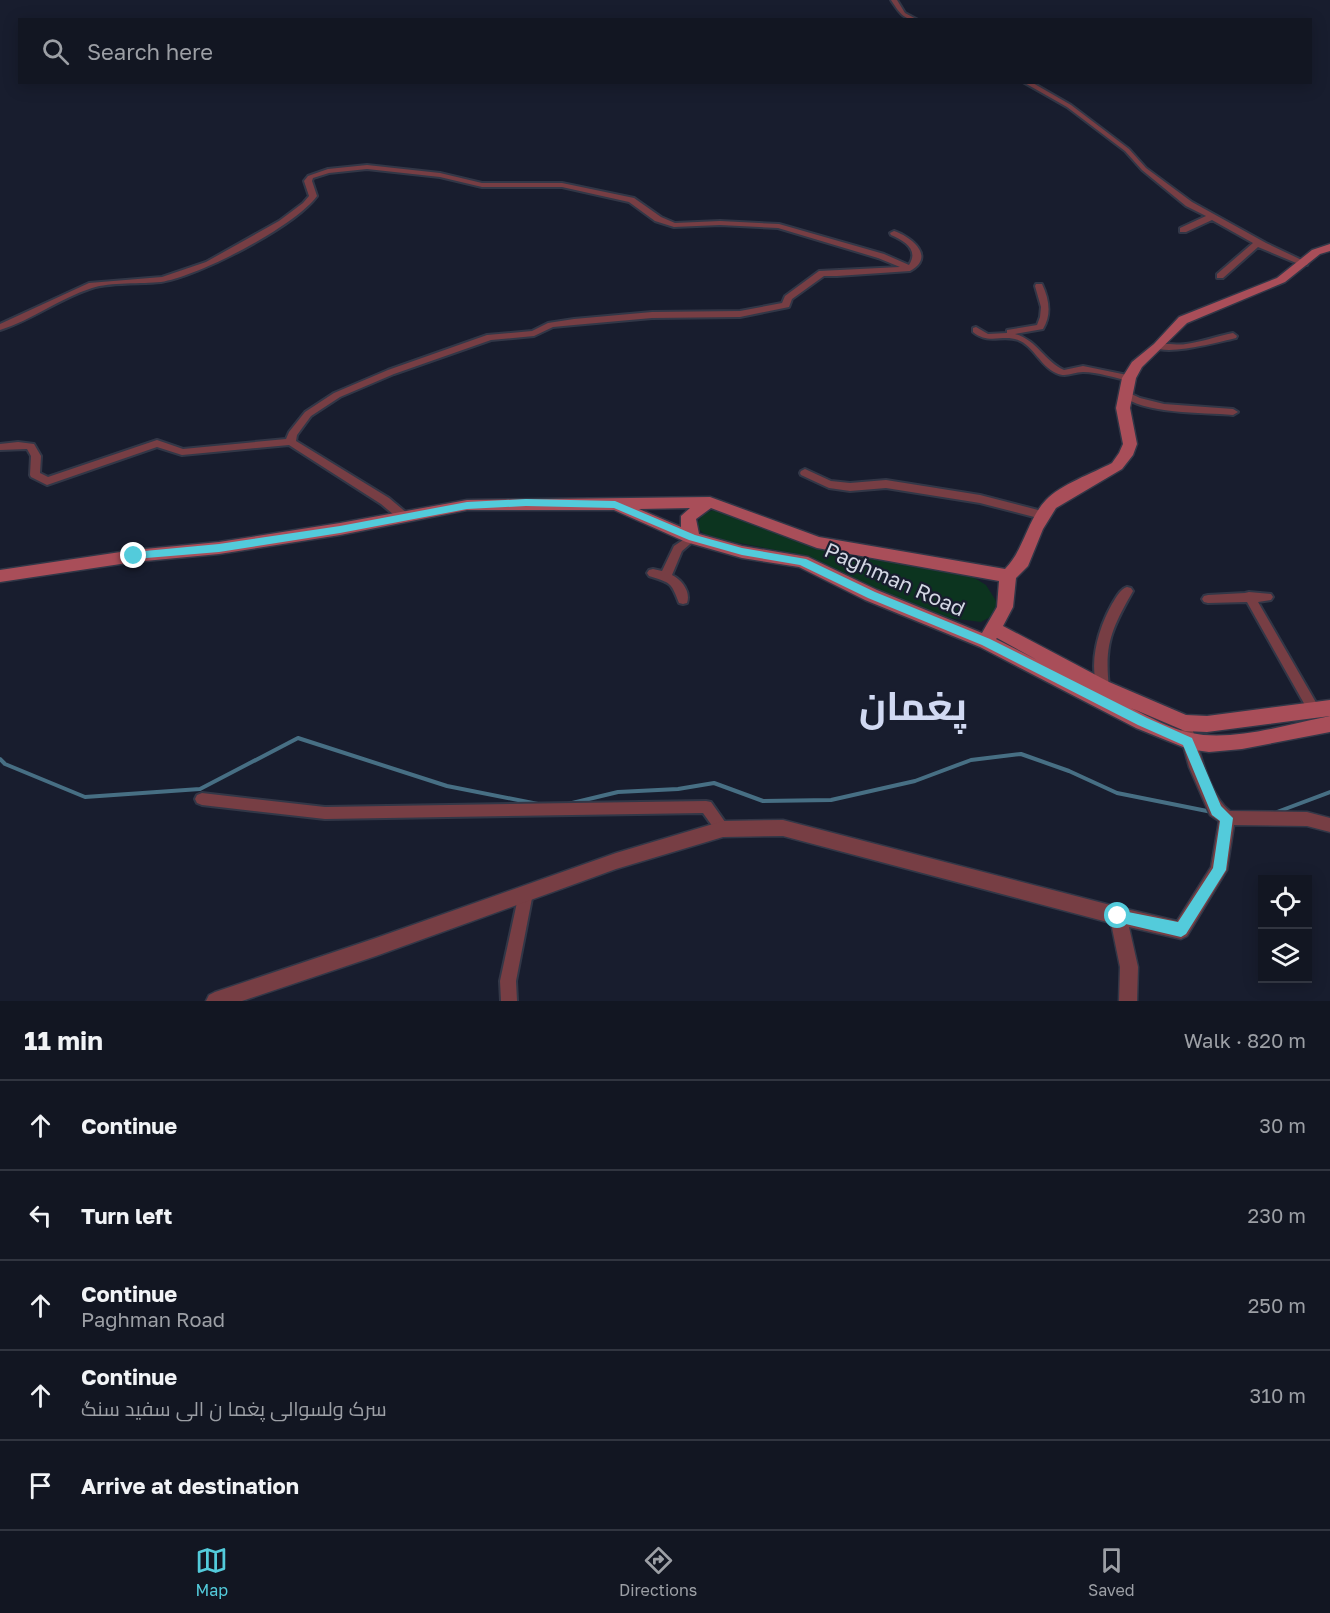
<!DOCTYPE html>
<html lang="en">
<head>
<meta charset="utf-8">
<style>
	:root { --surface:#121622; --page:#1b1f2a; --text:#f1f3f6; --muted:#9c9fa5; --line:#313540; --accent:#53cbdb }
	body { margin:0; font-family:"Golos Text",Cairo,sans-serif; background:var(--page); color:var(--text) }
	.controls { position:absolute; right:18px; bottom:18px; display:grid; overflow:hidden; border-radius:0px; box-shadow:0 3px 15px #0003 }
	.controls button { width:54px; height:54px; display:grid; place-items:center; padding:0; border:0; border-bottom:2px solid var(--line); background:var(--surface); color:var(--text); font:30px sans-serif }
	.stop { position:absolute; width:18px; height:18px; margin:-14px; border:4px solid #53cbdb; border-radius:50%; background:#fff }
	.stop.end { background:#53cbdb; border-color:#fff; box-shadow:0 2px 6px #0008 }
	.list { margin:0; padding:0; list-style:none }
	h2 { display:flex; justify-content:space-between; align-items:center; height:78px; margin:0; padding:0 24px; font-size:26px }
	h2 small { font-size:20px; font-weight:400; color:var(--muted) }
	.list li { display:grid; grid-template-columns:39px 1fr auto; gap:18px; align-items:center; box-sizing:border-box; height:90px; padding:0 24px; border-top:2px solid var(--line) }
	.list b { display:block; font-size:22px; white-space:nowrap }
	.list p { margin:0; font-size:20px; white-space:nowrap; color:var(--muted) }
	.list em { font-size:20px; font-style:normal; color:var(--muted) }
	.icon { flex:none; width:33px; height:33px; fill:none; stroke:currentColor; stroke-width:2; stroke-linecap:round; stroke-linejoin:round }
	.map { position:relative; flex:none; width:1330px; height:1001px; overflow:hidden }
	.search { position:absolute; background:var(--surface); box-shadow:0 3px 15px #0003; left:18px; right:18px; top:18px; height:66px; display:flex; align-items:center; gap:15px; box-sizing:border-box; padding:0 21px; border-radius:0px; color:var(--muted); font-size:22px }
	.sheet { height:528px; background:var(--surface) }
	nav { display:flex; justify-content:space-around; align-items:center; box-sizing:border-box; height:84px; border-top:2px solid var(--line); background:var(--surface); font-size:16px; color:var(--muted) }
	nav a { display:grid; justify-items:center; gap:3px }
	nav .on { color:var(--accent) }
	.map>svg:first-child { display:block }
	.green { fill:#0c341f }
	.lines { fill:none; stroke-linecap:round; stroke-linejoin:round }
	.stream { stroke:#476f84; stroke-width:4 }
	.minor-casing { stroke:#323747; stroke-width:4 }
	.tertiary-casing { stroke:#323747; stroke-width:3 }
	.secondary-casing { stroke:#323747; stroke-width:3 }
	.minor { fill:#773e44; fill-rule:evenodd }
	.tertiary { fill:#773e44; fill-rule:evenodd }
	.secondary { fill:#a94e59; fill-rule:evenodd }
	.route { fill:#53cbdb }
	.labels { text-anchor:middle; dominant-baseline:central; stroke-width:4.5; stroke-linejoin:round; paint-order:stroke }
	.street-label { font-size:21px; fill:#d3d7e3; stroke:#181d2e }
	.near-town-label { font-size:39px; font-weight:bold; fill:#d1d9f2; stroke:#181d2e }
</style>
</head>
<body>
<div class="map">
<svg width="1330" height="1001" viewBox="0 0 1330 1001">
	<rect width="100%" height="100%" fill="#181d2e"/>
	<path class="green" d="M717 509 807 544 935 566 973 577 986 585 998 604 994 615 981 622 934 616 872 592 797 554 707 537 698 528V522L704 513Z"/>
	<g class="lines">
		<path class="stream" d="M0 759 5 764 85 797 200 789 298 738 447 786 538 804
			M568 804 618 792 678 789 714 783 763 801 831 800 915 781 971 760 1021 754 1069 771 1117 793 1212 812
			M1277 812 1330 792"/>
		<g class="minor-casing">
			<path id="minor" d="M891 0H897L905 13 918 20C903 20 899 12 891 0Z
				M1023 82H1031L1071 105 1129 149 1146 168 1192 202 1266 243 1308 263 1307 265H1301L1258 247 1223 278H1217V274L1253 243 1212 220 1186 232H1180V228L1206 216 1186 206 1142 170 1125 151 1067 107Z
				M367 165 440 173 482 183H562L634 198 661 217 675 223 720 221 779 224 884 254 909 265C919 250 905 241 891 235L890 233 894 231C912 237 936 257 910 271L837 276H824L792 299 789 307 740 317 652 318 574 325 553 327 534 336 491 340 394 374 340 397 311 416 297 435 296 441 389 498 408 514 409 517 408 520H400L381 504 289 445 182 455 157 447 47 485 31 477 30 475 31 456 27 449 0 450V444L18 442 34 444 41 456 40 473 48 477 157 440 183 449 286 439 289 432 305 412 334 393 388 370 487 335 532 331 548 323 574 319 652 312 740 311 782 303 785 296 819 271 900 267 878 258 778 228 720 225 674 227 655 221 629 202 562 187H482L440 177 367 169 329 173 313 178 312 181 317 196C294 227 199 276 161 282 142 284 110 282 92 288 60 298 32 320 0 330V324L89 283 162 277 206 262 279 221 303 203 309 196 304 181 308 176 328 169Z
				M1036 284H1042C1049 299 1052 314 1043 329L1015 334C1037 340 1044 361 1064 370L1083 366 1132 376 1134 378 1132 380 1129 381C1115 378 1098 372 1083 372 1073 372 1066 378 1056 373 1040 366 1034 346 1018 340 1002 334 989 345 973 332V328L976 327 988 334 1007 333V330L1037 325 1040 317 1041 307 1035 286Z
				M1233 333 1237 336 1236 338C1218 342 1168 356 1154 347 1162 341 1176 346 1186 344 1202 342 1217 336 1233 333Z
				M1125 391 1140 398 1164 404 1233 409 1238 412 1233 415C1203 412 1143 415 1120 394L1122 392Z
				M805 469 831 481 850 483 886 480 980 495 1042 511 1047 515 1042 519 980 503 886 488 850 491 829 488 801 475 800 473 801 471Z
				M692 534 696 535 697 538 682 551 672 575C682 580 691 592 687 603L683 604 679 603C671 582 671 583 649 576L647 573 649 570 653 569 662 571 674 546Z
				M1127 587 1131 588 1133 591C1112 628 1104 644 1109 687L1107 691 1103 692 1099 691C1087 665 1099 627 1112 604 1116 598 1120 589 1127 587Z
				M1249 592 1271 594 1273 597 1271 600 1258 602 1318 706 1320 710 1318 714 1314 715 1310 714 1247 602 1208 603 1204 602 1202 599 1204 596 1208 595 1245 593Z
				M202 793 325 807 706 801 711 802 730 829 728 834 723 836 718 834 703 813 325 819 202 805 197 803 195 799 197 795Z
				M526 886 531 888 533 893 516 981 517 1001H501L500 981 519 893 521 888Z"/>
		</g>
		<g class="tertiary-casing">
			<path id="tertiary" d="M1187 728 1192 729 1194 734C1201 756 1211 797 1230 811L1307 812 1330 818V832L1307 826 1234 825 1227 870 1187 936 1181 939 1129 927 1138 967 1137 1001H1119L1120 967 1111 923 783 836 723 837 616 869 376 956 242 1001H206L209 995 215 992 376 938 616 853 723 821 783 820 1118 907 1177 921 1211 867 1219 821 1210 815 1189 767 1180 734 1182 729Z"/>
		</g>
		<g class="secondary-casing">
			<path id="secondary" d="M1330 244V251L1320 254 1285 282 1187 323 1142 367 1136 378 1130 408 1137 444 1133 455 1122 469 1056 508 1043 529 1028 566 1016 578 1013 607 1003 626 1109 682 1186 715 1207 716 1330 700V716L1207 732 1185 731 1131 708C1150 717 1171 729 1191 733 1233 742 1289 724 1330 716V732L1242 749 1209 752 1188 749 1136 728 980 647 865 600 799 567 742 558 686 542 614 510H467L340 535 219 554 134 562 0 582V570L134 550 219 542 340 523 467 500 710 497 819 537 1005 569C1024 550 1027 520 1046 500 1060 485 1093 473 1112 463L1119 453 1123 444 1116 408 1122 378 1132 362 1154 344 1179 317 1277 278 1312 250ZM690 508 681 516V527L639 509ZM711 508 817 548 999 581 997 607 982 633 877 590 808 557 742 546 699 534 696 519ZM997 638 1037 660 996 639Z"/>
		</g>
		<use href="#minor" class="minor"/>
		<use href="#tertiary" class="tertiary"/>
		<use href="#secondary" class="secondary"/>
	</g>
	<path class="route" d="M526 499 615 501 695 535 742 548 806 559 875 592 990 639 1147 718 1192 738 1221 806 1233 818 1226 870 1186 934 1181 937 1113 921 1111 916 1113 912 1118 910 1178 922 1213 868 1220 821 1212 815 1183 745 1138 725 982 645 868 598 800 565 742 555 689 540 614 508 526 506 467 509 340 533 219 552 134 559 129 556 134 552 219 544 340 526 467 502Z"/>
	<g class="labels">
		<g class="street-label">
			<text transform="translate(895 579) rotate(24)">Paghman Road</text>
		</g>
		<g class="near-town-label">
			<text x="913" y="705">پغمان</text>
		</g>
	</g>
</svg>
<div class="controls">
<button><svg class="icon" aria-label="locate" viewBox="0 0 24 24"><circle cx="12" cy="12" r="6"/><path d="M12 2v4M12 18v4M2 12h4M18 12h4"/></svg></button>
<button><svg class="icon" aria-label="layers" viewBox="0 0 24 24"><path d="M12 4l9 5-9 5-9-5zM3 14l9 5 9-5"/></svg></button>
</div>
<div class="stop" style="left:1118px;top:916px"></div>
<div class="stop end" style="left:134px;top:556px"></div>
<div class="search"><svg class="icon" aria-label="search" viewBox="0 0 24 24"><circle cx="10" cy="10" r="6"/><path d="M15 15l6 6"/></svg>Search here</div>
</div>
<section class="sheet">
<h2>11 min<small>Walk · 820 m</small></h2>
<ul class="list">
<li><svg class="icon" aria-label="ahead" viewBox="0 0 24 24"><path d="M12 20V5M6 11l6-6 6 6"/></svg><div><b>Continue</b></div><em>30 m</em></li>
<li><svg class="icon" aria-label="left" viewBox="0 0 24 24"><path d="M17 20v-9H6M10 6l-5 5 5 5"/></svg><div><b>Turn left</b></div><em>230 m</em></li>
<li><svg class="icon" aria-label="ahead" viewBox="0 0 24 24"><path d="M12 20V5M6 11l6-6 6 6"/></svg><div><b>Continue</b><p>Paghman Road</p></div><em>250 m</em></li>
<li><svg class="icon" aria-label="ahead" viewBox="0 0 24 24"><path d="M12 20V5M6 11l6-6 6 6"/></svg><div><b>Continue</b><p>سرک ولسوالی پغما ن الی سفید سنگ</p></div><em>310 m</em></li>
<li><svg class="icon" aria-label="arrive" viewBox="0 0 24 24"><path d="M6 21V4h12l-3 4 3 4H6"/></svg><div><b>Arrive at destination</b></div></li>
</ul>
</section>
<nav>
<a class="on"><svg class="icon" aria-label="map" viewBox="0 0 24 24"><path d="M3 6l6-2 6 2 6-2v14l-6 2-6-2-6 2zM9 4v14M15 6v14"/></svg>Map</a>
<a><svg class="icon" aria-label="directions" viewBox="0 0 24 24"><path d="M12 3l9 9-9 9-9-9zM9 14v-3h6M13 9l2 2-2 2"/></svg>Directions</a>
<a><svg class="icon" aria-label="saved" viewBox="0 0 24 24"><path d="M7 4h10v16l-5-4-5 4z"/></svg>Saved</a>
</nav>
</body>
</html>
